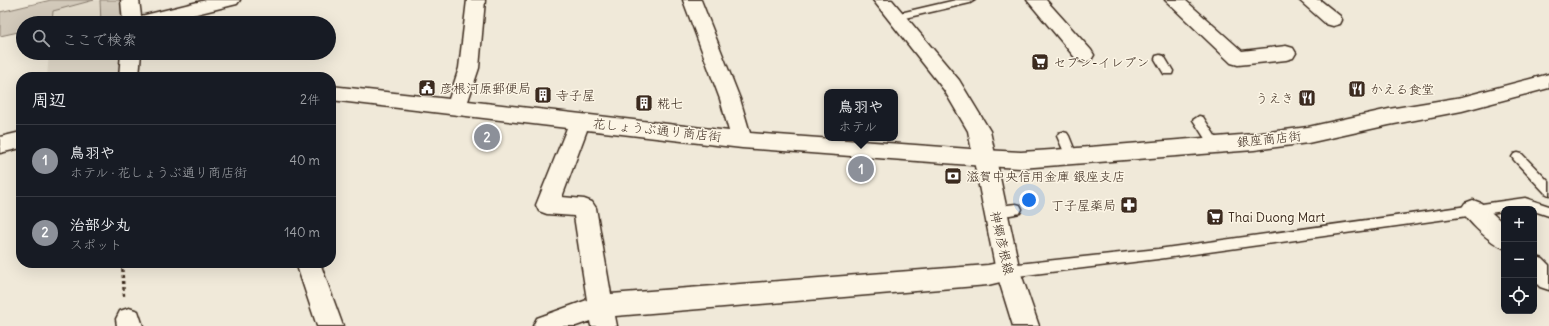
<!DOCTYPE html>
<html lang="ja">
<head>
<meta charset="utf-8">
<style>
	:root { --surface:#171b24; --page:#20242c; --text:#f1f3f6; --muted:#9ea1a6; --line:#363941; --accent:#8c9099 }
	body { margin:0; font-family:Delius,"Klee One",sans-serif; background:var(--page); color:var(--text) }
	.controls { position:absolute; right:12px; bottom:12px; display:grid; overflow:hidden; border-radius:8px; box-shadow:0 4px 16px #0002 }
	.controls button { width:36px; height:36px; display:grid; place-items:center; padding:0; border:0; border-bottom:1px solid var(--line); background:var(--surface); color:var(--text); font:20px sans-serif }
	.you { position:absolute; left:1029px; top:200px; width:14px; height:14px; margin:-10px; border:3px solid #fff; border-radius:50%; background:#1a73e8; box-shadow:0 0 0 6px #1a73e833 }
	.badge { display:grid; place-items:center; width:26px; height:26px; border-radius:50%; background:var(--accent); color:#fff; font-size:13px; font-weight:700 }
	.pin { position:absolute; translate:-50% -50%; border:2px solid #fff; box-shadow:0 1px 4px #0006 }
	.popup { position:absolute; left:824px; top:89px; width:74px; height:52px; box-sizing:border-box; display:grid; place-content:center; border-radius:8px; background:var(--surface); filter:drop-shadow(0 1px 3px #0005); font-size:13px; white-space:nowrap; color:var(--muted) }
	.popup b { font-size:15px; color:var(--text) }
	.popup::after { content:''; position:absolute; left:50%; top:100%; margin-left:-8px; border:8px solid transparent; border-top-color:var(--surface) }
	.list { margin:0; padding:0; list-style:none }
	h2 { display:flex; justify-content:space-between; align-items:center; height:52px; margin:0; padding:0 16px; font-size:17px }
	h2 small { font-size:13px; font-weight:400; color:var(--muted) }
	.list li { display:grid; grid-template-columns:26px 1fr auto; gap:12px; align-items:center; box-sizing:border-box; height:72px; padding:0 16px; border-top:1px solid var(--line) }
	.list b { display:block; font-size:15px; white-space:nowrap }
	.list p { margin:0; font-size:13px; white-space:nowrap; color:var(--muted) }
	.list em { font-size:13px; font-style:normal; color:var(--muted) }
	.icon { flex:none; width:22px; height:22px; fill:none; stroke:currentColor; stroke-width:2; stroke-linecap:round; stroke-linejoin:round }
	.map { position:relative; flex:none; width:1549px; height:326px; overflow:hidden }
	.search { position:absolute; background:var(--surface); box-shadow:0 4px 16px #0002; left:16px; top:16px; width:320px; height:44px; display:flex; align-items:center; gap:10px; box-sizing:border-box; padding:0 14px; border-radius:22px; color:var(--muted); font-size:15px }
	.panel { position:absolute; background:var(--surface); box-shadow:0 4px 16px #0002; left:16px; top:72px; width:320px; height:196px; border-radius:16px }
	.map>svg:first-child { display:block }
	.built { fill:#e1d9c9 }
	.green { fill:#d2c9ba; stroke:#867a6c }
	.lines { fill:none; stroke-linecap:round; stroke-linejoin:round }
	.service-casing { stroke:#3b2a1e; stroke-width:3 }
	.minor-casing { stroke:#3b2a1e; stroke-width:3 }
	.tertiary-casing { stroke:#3b2a1e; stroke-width:3 }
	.secondary-casing { stroke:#3b2a1e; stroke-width:3 }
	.path { stroke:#3b2a1e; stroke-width:2.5; stroke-dasharray:3 3; stroke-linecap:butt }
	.service { fill:#fcf5e5; fill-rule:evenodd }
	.minor { fill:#fcf5e5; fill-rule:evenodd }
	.tertiary { fill:#fcf5e5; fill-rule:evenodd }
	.secondary { fill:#fcf5e5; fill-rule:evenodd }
	.labels { text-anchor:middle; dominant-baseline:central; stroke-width:3; stroke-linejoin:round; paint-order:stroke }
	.poi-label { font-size:13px; fill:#3b2a1e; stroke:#fcf5e5; text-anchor:start }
	.street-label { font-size:13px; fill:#3b2a1e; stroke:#fcf5e5 }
</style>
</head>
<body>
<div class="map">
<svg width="1549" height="326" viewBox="0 0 1549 326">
	<rect width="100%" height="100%" fill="#f0e9d9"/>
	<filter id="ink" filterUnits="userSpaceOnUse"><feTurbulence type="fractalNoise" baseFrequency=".025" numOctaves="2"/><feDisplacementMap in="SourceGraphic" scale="8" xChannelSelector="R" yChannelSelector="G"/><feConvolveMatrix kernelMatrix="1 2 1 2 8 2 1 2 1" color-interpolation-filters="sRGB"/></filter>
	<g filter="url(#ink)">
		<path class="built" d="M94 0H100L101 23H52L53 11Z
			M49 53H127L126 77H47Z"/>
		<path class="green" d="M51 0H94L53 11 52 23H23V31L0 36V12Z
			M100 0H125L126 17 101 23Z"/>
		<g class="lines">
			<g class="service-casing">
				<path id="service" d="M956 0H975L970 3 896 20 891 17 896 14Z
					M1160 55 1164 56 1173 71 1172 74H1164L1155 59 1156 56Z
					M1199 116 1203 117 1219 142 1221 145 1219 148H1211L1195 123 1193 120Z
					M1063 132 1067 133 1069 136 1077 156 1075 159H1067L1057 136 1059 133Z
					M1518 153 1522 154 1549 182V195L1545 193 1514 160 1512 157 1514 154Z
					M1525 198 1549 206V216L1534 211V209H1504V211L1158 259 1008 277 1003 275 1001 271 1003 267 1008 265 1158 249Z
					M1016 204 1020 205 1022 209 1020 213C1012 215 999 217 991 215L989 211 991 207Z"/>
			</g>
			<g class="minor-casing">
				<path id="minor" d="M121 0H139L141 16 206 0H240L237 4 160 23H123Z
					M467 0H485L479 68 468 101 729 131 720 99 683 0H701L740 99 750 133 984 150 992 152 995 158 992 164 984 166 742 148 587 130 562 197 584 199 592 202 596 208 611 294 988 265 1008 261 1017 264 1020 271 1017 278 988 285 615 316 617 326H591L590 321 576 326H533L537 318 587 300 574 216 547 214 539 211 536 205 567 128 331 100V86L449 99 459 68Z
					M1027 0H1046L1091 50 1094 55 1091 60 1084 62 1077 60Z
					M1165 0H1185L1242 51 1286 46 1293 48 1296 53 1293 58 1286 60 1238 65 1231 63Z
					M1299 0H1320L1340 16 1342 20 1340 24 1333 26 1326 24Z
					M121 53H141L139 77H119Z
					M21 132V148L0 153V137Z
					M1473 200 1481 203 1504 224V248C1490 243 1468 222 1461 209L1465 203Z
					M1534 256 1543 259 1549 265V290L1540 287 1534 281Z
					M296 263H320L343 326H317Z
					M129 308 138 311 143 326H117L116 319 120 311Z"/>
			</g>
			<g class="tertiary-casing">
				<path id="tertiary" d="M1549 74V88L1462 111 1389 125 1308 143 1254 150 1021 168 984 166 976 164 973 158 976 152 984 150 1021 152 1052 150 1254 134 1308 127 1389 109 1462 97Z"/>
			</g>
			<g class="secondary-casing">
				<path id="secondary" d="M873 0H892L959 80 990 131 1020 271 1039 326H1013L996 271 968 131 944 90Z"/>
			</g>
			<path class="path" d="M122 263 124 296"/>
			<use href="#service" class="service"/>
			<use href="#minor" class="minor"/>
			<use href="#tertiary" class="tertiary"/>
			<use href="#secondary" class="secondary"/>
		</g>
	</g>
	<defs>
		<g id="supermarket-square" transform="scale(0.9)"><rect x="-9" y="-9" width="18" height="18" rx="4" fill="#3b2a1e" stroke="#fcf5e5"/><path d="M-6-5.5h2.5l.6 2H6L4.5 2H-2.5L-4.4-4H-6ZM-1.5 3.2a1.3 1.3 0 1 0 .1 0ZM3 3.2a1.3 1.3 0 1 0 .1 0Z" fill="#fff"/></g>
		<g id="civic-square" transform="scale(0.9)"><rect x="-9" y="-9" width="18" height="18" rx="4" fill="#3b2a1e" stroke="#fcf5e5"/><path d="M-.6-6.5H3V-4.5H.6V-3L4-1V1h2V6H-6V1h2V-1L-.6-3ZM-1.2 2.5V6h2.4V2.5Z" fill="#fff"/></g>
		<g id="restaurant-square" transform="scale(0.9)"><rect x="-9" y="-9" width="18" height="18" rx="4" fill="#3b2a1e" stroke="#fcf5e5"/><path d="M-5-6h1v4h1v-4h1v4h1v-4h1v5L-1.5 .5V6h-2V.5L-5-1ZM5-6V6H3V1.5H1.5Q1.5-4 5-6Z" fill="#fff"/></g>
		<g id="building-square" transform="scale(0.9)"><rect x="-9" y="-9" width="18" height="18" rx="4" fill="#3b2a1e" stroke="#fcf5e5"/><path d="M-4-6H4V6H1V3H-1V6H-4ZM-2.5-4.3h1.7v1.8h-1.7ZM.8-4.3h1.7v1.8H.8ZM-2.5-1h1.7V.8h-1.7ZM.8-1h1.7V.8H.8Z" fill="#fff"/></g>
		<g id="bank-square" transform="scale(0.9)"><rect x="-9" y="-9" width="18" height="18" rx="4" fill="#3b2a1e" stroke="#fcf5e5"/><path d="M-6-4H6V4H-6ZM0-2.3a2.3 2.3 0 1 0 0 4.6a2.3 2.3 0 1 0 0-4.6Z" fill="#fff"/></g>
		<g id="pharmacy-square" transform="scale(0.9)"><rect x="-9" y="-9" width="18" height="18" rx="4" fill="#3b2a1e" stroke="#fcf5e5"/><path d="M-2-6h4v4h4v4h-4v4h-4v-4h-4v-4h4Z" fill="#fff"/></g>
	</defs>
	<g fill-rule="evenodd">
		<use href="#supermarket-square" x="1040" y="62"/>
		<use href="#civic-square" x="427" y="88"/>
		<use href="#restaurant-square" x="1357" y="89"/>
		<use href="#building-square" x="543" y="95"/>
		<use href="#restaurant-square" x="1307" y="98"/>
		<use href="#building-square" x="644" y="103"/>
		<use href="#bank-square" x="953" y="176"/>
		<use href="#pharmacy-square" x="1129" y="205"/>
		<use href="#supermarket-square" x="1215" y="217"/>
	</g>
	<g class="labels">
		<g class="poi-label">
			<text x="1053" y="62">セブン-イレブン</text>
			<text x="440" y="88">彦根河原郵便局</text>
			<text x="1370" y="89">かえる食堂</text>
			<text x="556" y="95">寺子屋</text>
			<text x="1294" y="98" text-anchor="end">うえき</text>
			<text x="657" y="103">糀七</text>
			<text x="966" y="176">滋賀中央信用金庫 銀座支店</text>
			<text x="1116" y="205" text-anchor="end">丁子屋薬局</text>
			<text x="1228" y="217">Thai Duong Mart</text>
		</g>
		<g class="street-label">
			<text transform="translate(657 130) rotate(6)">花しょうぶ通り商店街</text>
			<text transform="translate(1269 139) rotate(-6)">銀座商店街</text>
			<text transform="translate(1002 243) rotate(77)">神郷彦根線</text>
		</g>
	</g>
</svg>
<div class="controls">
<button>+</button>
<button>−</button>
<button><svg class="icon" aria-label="locate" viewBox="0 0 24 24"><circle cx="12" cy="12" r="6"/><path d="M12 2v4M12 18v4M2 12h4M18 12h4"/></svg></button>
</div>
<div class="you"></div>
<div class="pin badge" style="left:861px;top:169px">1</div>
<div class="popup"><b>鳥羽や</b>ホテル</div>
<div class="pin badge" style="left:487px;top:137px">2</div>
<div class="search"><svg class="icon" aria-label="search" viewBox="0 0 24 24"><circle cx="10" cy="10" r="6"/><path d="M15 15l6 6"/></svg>ここで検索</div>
<section class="panel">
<h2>周辺<small>2件</small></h2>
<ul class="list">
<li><span class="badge">1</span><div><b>鳥羽や</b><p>ホテル · 花しょうぶ通り商店街</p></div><em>40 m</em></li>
<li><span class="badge">2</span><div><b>治部少丸</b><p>スポット</p></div><em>140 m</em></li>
</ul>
</section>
</div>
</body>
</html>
